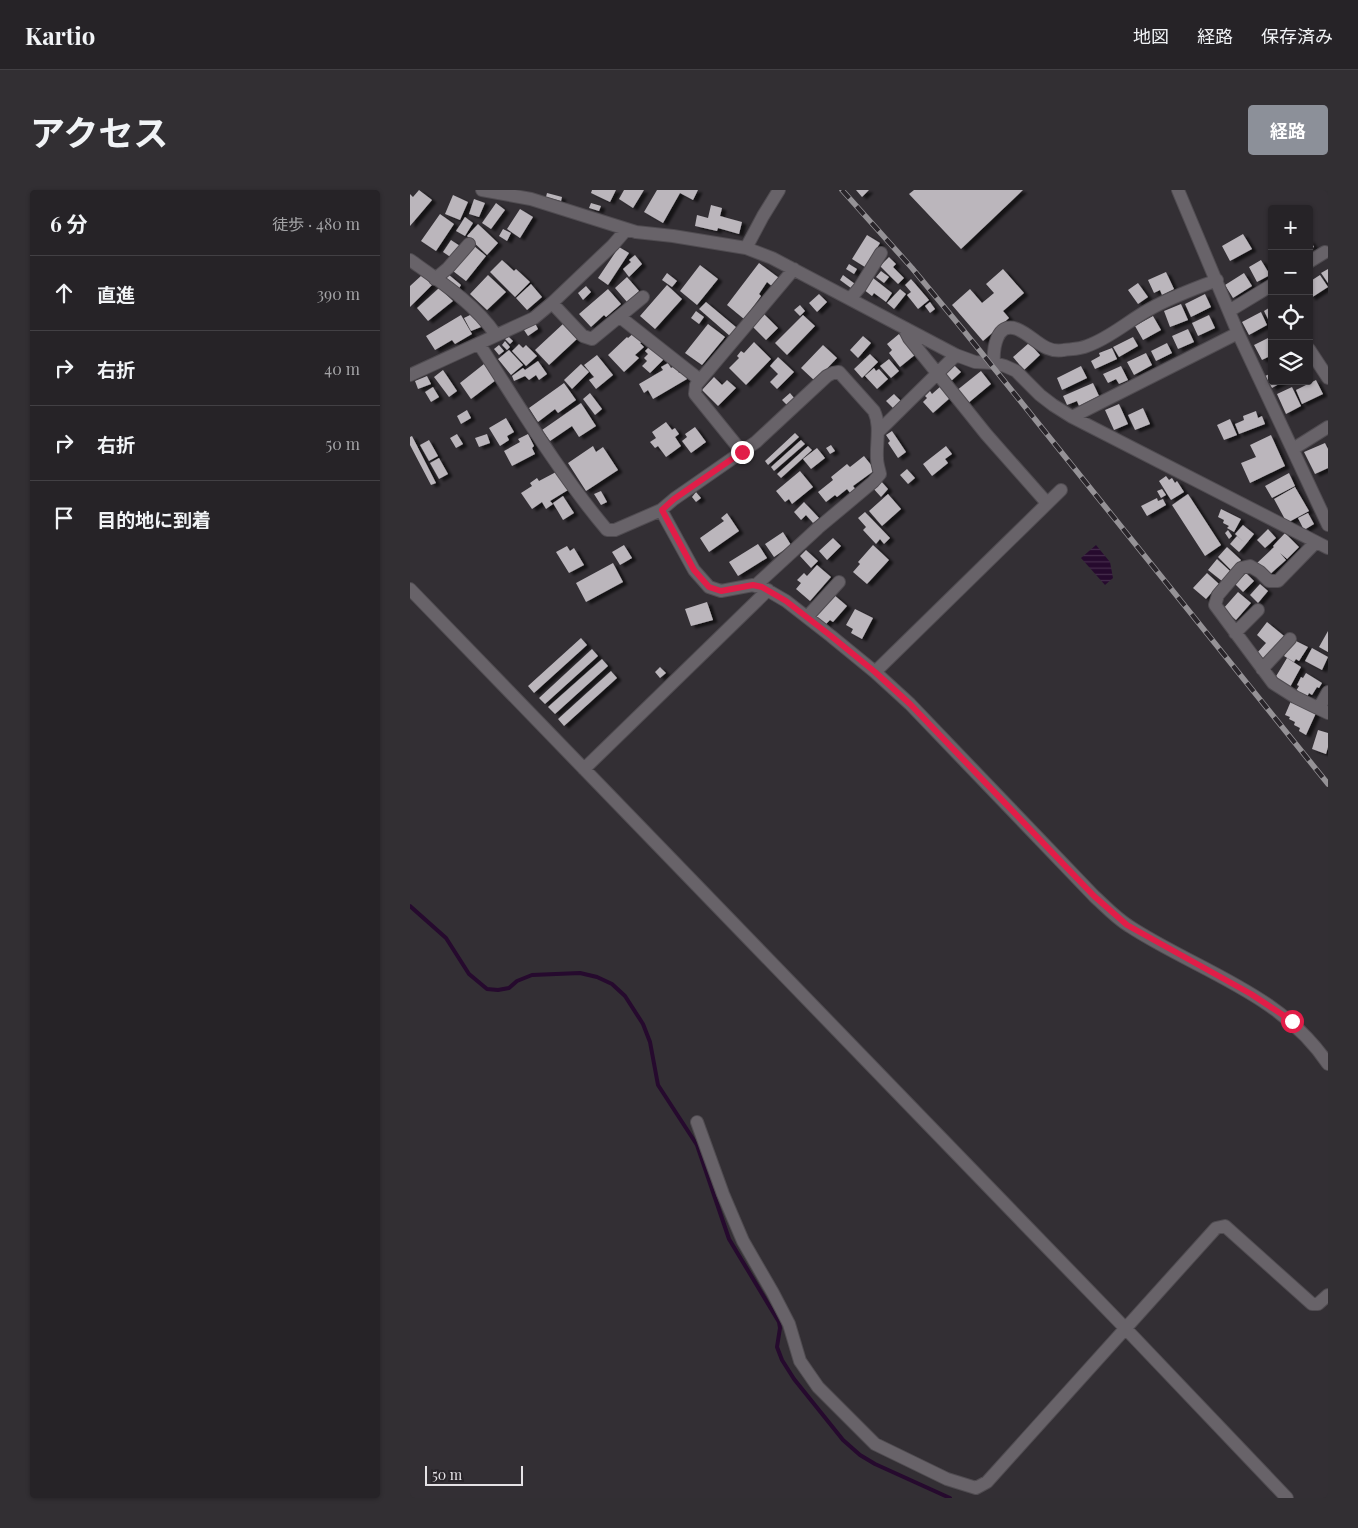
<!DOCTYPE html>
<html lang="ja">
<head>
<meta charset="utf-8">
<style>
	:root { --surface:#262327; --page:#322f33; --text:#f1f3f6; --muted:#a4a4a7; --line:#424044; --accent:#8c9099 }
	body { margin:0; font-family:"Playfair Display","Noto Sans JP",serif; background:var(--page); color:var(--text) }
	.controls { position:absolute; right:15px; top:15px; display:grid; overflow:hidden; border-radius:5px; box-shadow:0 1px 4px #0004 }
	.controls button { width:45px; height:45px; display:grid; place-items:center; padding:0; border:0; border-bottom:1px solid var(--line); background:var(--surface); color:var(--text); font:25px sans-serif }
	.scale { position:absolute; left:15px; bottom:12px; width:98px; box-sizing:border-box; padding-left:5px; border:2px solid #e5e2e6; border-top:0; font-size:14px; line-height:18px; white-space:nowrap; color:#e5e2e6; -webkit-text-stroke:4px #29252a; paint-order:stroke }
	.stop { position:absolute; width:15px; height:15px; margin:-11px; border:4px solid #e11d48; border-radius:50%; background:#fff }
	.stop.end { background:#e11d48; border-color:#fff; box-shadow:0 1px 5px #0008 }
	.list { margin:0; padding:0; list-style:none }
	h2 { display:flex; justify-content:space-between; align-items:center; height:65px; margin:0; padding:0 20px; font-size:21px }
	h2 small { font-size:16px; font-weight:400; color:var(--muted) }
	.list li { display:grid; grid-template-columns:32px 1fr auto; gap:15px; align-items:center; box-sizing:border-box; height:75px; padding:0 20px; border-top:1px solid var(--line) }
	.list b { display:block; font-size:19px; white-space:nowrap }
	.list em { font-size:16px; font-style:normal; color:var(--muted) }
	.icon { flex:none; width:28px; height:28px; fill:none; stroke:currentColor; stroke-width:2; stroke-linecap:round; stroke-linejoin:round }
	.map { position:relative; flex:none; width:918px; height:1308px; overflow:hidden; border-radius:5px }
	header { display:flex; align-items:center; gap:30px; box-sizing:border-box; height:70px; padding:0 25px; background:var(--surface); border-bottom:1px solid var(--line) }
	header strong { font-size:24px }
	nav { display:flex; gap:28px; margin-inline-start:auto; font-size:18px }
	.intro { display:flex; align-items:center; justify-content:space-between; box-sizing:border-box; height:120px; padding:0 30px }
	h1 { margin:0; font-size:35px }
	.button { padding:12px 22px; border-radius:5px; background:var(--accent); color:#fff; font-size:18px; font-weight:700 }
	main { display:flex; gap:30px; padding:0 30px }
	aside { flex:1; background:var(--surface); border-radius:5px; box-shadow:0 1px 4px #0004 }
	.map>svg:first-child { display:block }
	.water { fill:url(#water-rules) }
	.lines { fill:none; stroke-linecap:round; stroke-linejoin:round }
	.stream { stroke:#260a2e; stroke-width:4 }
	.building { fill:#bbb6bc; filter:url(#shadow) }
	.minor-casing { stroke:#504c51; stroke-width:14 }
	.minor { stroke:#686369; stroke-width:12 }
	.rail-casing { stroke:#959296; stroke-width:5.5 }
	.rail { stroke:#29252a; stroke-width:4; stroke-dasharray:11; stroke-linecap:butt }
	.route { stroke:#e11d48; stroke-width:6 }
</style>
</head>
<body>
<header>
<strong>Kartio</strong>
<nav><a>地図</a><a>経路</a><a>保存済み</a></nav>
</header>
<div class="intro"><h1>アクセス</h1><a class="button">経路</a></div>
<main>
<aside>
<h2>6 分<small>徒歩 · 480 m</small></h2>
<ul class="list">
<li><svg class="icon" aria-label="ahead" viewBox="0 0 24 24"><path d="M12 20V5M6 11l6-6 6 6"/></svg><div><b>直進</b></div><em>390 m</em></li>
<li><svg class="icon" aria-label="right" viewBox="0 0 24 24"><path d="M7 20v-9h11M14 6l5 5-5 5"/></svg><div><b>右折</b></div><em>40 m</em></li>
<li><svg class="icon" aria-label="right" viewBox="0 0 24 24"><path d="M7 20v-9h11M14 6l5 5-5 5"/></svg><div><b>右折</b></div><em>50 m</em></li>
<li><svg class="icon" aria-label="arrive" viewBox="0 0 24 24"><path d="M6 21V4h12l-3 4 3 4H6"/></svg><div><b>目的地に到着</b></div></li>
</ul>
</aside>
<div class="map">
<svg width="918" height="1308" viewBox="0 0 918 1308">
	<defs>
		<pattern id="water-rules" width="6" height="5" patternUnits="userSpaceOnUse" patternTransform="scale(1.25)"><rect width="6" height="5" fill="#260a2e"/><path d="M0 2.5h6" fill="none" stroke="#452d4c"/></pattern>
		<filter id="shadow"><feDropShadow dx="4.5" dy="2.5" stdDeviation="1" flood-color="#0009"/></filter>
	</defs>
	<rect width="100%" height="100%" fill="#332f34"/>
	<path class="water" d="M686 355 700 372 703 388 695 395 671 368Z"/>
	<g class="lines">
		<path class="stream" d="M0 716 36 748 59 784 77 799 88 800 99 798 107 791 122 785 170 783 187 787 202 794 215 806 233 834 240 852 248 895 287 955 319 1049 369 1132 370 1138 367 1157 372 1170 384 1189 433 1250 450 1265 465 1274 540 1308"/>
	</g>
	<path class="building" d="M9 0 22 10 0 36V4L3 7Z
		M182 0H206L200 12 181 3Z
		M214 0H234L223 18 209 9Z
		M247 0H288L283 10 270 3 253 33 234 22Z
		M446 0H459L452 7Z
		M504 0H613L551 59 499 4Z
		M137 3 152 7 151 11 136 7Z
		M43 5 58 12 50 30 35 24Z
		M64 9 75 13 69 27 59 24Z
		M86 13 95 20 81 39 72 33Z
		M181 13 191 16 189 21 179 18Z
		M301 15 312 18 310 26 332 32 329 44 308 38 307 41 285 36 287 25 298 28Z
		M110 19 123 27 110 48 97 39Z
		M30 24 44 34 26 61 11 51Z
		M55 27 63 33 55 46 46 41Z
		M68 34 88 53 77 65 57 46Z
		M93 39 101 43 97 51 89 46Z
		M833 44 842 59 820 71 812 56Z
		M457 45 470 53 455 77 442 69Z
		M899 49 904 57 899 59Z
		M41 50 50 56 42 68 33 62Z
		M64 56 76 66 56 91 43 81Z
		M209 57 219 63 198 95 188 88Z
		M225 65 232 74 219 87 213 79 221 72 219 70Z
		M479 67 486 74 483 77 494 88 488 94 470 76Z
		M92 70 104 81 106 79 120 92 105 107 80 82Z
		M851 70 860 85 847 92 839 77Z
		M349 73 369 88 363 97 357 92 349 104 351 106 334 129 317 115Z
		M439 74 447 79 444 84 436 79Z
		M290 75 308 89 287 115 270 101Z
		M593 79 614 103 593 121 599 128 573 151 542 115 560 99 572 113 584 103 576 94Z
		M918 79V93L911 83Z
		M471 81 479 87 474 93 466 87Z
		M756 82 764 99 752 105 750 100 744 103 738 90Z
		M257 83 267 91 262 97 252 90Z
		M834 83 842 96 823 108 815 95Z
		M38 84 51 95 48 100 34 89Z
		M12 85 22 95 0 117V96Z
		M78 85 96 102 77 120 60 104Z
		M433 85 445 94 441 98 430 90Z
		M910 85 918 97 901 108 899 104V92Z
		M217 87 229 101 217 112 205 98Z
		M463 88 482 103 476 112 464 103 462 106 453 99Z
		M501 89 519 110 508 119 497 105 501 102 495 95Z
		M728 93 738 107 728 114 718 100Z
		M121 94 132 107 117 120 106 108Z
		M257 95 272 109 245 139 230 126Z
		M176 96 181 102 173 110 168 103Z
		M29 98 43 111 18 131 7 118Z
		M198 99 211 114 196 127 194 125 181 137 169 124Z
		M490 99 496 104 484 119 477 113Z
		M409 104 417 112 407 122 399 113Z
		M795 104 801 117 781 127 775 114Z
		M296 112 327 138 320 146 289 119Z
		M520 112 525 119 520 123 515 116Z
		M771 114 778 130 760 137 754 121Z
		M390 115 395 121 390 126 384 120Z
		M862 116V132L860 133 854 121Z
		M286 121 294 127 289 134 281 128Z
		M851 122 857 135 839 145 832 132Z
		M64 123 71 137 61 141 54 128Z
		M353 123 368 138 356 150 341 135Z
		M51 125 62 144 45 154 42 150 25 160 16 146Z
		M393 125 405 136 377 165 365 153Z
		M799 125 805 138 788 146 782 133Z
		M743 126 751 140 733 150 725 136Z
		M125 133 128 139 118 146 114 140Z
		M154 133 168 148 139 175 125 160Z
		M298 134 315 147 292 175 275 163Z
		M778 139 784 152 768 159 762 146Z
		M225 142 233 151 230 153 234 157 225 165 229 168 214 182 198 165 217 147 218 148Z
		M489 144 506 164 490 177 479 163 482 160 477 154Z
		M98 146 103 151 100 154 95 149Z
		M453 146 461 153 448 168 440 160Z
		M862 146V165L852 170 844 155Z
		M723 147 728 156 709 167 703 157Z
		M95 151 100 157 97 160 92 155Z
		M344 152 361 169 336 195 319 178 329 168 327 166 331 161 334 163Z
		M619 153 630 165 614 180 603 167Z
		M757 153 762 163 746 171 741 161Z
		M109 154 113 158 116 155 127 166 116 176 102 161Z
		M89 155 94 161 89 165 84 159Z
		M413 155 427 168 405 191 391 178Z
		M240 156 255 168 240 183 232 176 237 171 234 168 238 164 235 161Z
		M702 158 707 169 685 179 681 171 690 166 689 163Z
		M99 160 113 175 101 185 88 169Z
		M736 163 742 175 724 185 717 172Z
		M460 164 468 172 452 188 444 179Z
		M187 165 203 185 186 199 179 190 184 187 174 175Z
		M368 167 384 182 367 199 360 192 368 184 360 176Z
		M479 169 489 181 481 188 470 176Z
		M128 171 137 184 129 190 126 185 119 190 115 186 104 191 102 186 113 178 115 180Z
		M258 173 261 178 265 176 269 183 273 181 277 189 243 209 238 200 234 203 229 194 253 180 251 177Z
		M74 174 86 190 61 209 50 193Z
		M171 174 179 182 162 199 154 190Z
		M544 175 551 182 540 192 534 185Z
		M671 176 677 188 652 200 647 188Z
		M711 176 718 190 709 194 706 189 698 193 693 184Z
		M464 178 466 181 469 179 478 189 467 199 455 186Z
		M33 180 47 201 39 207 24 187Z
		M571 181 581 194 557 214 546 201Z
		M862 183V191H874L862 198 855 186Z
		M17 186 21 194 8 199 5 191Z
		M304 187 312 195 317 190 326 198 308 216 292 200Z
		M906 190 913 204 892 214 886 200Z
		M154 193 166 210 148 223 145 219 128 232 119 218Z
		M683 193 689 206 669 216 667 211 657 215 653 206Z
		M531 196 541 207 523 223 513 212 517 208 515 206 520 201 522 204Z
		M23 197 29 207 21 212 15 202Z
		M882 197 891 216 876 224 867 204Z
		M180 203 192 219 185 225 173 209Z
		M380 203 385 209 378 216 372 210Z
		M484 204 491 211 484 219 476 211Z
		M171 213 186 236 169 247 162 236 140 251 132 240Z
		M709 214 718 234 704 240 695 220Z
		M733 218 740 234 725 240 718 225Z
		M57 220 61 228 51 234 47 226Z
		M846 221 848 228 852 226 855 234 829 244 825 234 834 230 833 226Z
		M96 228 104 242 97 246 99 250 90 256 79 238Z
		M820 229 827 245 814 250 807 235Z
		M256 232 262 240 265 238 269 244 265 247 271 256 256 267 248 256 245 258 240 252 246 248 242 242Z
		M285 237 296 252 281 263 272 251 277 247 275 244Z
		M482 241 496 262 488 268 478 253 480 251 476 245Z
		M385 243 389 247 358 275 355 271Z
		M47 244 53 254 46 258 40 248Z
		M77 244 80 253 69 257 65 248Z
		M118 244 124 256 122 258 125 264 102 276 94 261 110 252 108 249Z
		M861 245 875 276 840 293 831 273 846 267 840 255Z
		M2 246 26 293 21 295 0 255V247Z
		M19 250 28 266 19 271 10 255Z
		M391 250 395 254 364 281 361 277Z
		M915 253 918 259V278L905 284 894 262Z
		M421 255 425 261 420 264 416 258Z
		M183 256 186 262 193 257 208 280 176 301 158 273Z
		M398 256 402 260 371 288 367 284Z
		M536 256 542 264 535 269 538 273 522 286 513 274Z
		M407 258 415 268 401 279 393 269Z
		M454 266 465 280 443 296 446 300 441 304 437 299 427 307 425 305 416 312 408 302 423 290 421 287 437 274 440 277Z
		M29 268 38 284 29 289 20 273Z
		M497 279 505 288 498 294 490 285Z
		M390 281 403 297 382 314 379 309 375 312 366 301Z
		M146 282 158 300 140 311 143 314 136 319 132 312 122 319 111 303 122 296 120 293 127 288 129 291Z
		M879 283 885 296 862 308 855 296Z
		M756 286 759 290 762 288 765 293 767 291 774 302 761 310 749 291Z
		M470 290 478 299 471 307 462 297Z
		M885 297 899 321 877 333 864 309Z
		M752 299 756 305 751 308 747 301Z
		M191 301 197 312 191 315 184 304Z
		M286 302 291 308 286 312 282 307Z
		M478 304 491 319 472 336 459 321Z
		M778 304 811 355 795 366 762 315Z
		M153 306 164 323 153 330 143 313Z
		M747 308 748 311 753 309 756 315 737 326 731 316Z
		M394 312 409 328 403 333 396 325 391 330 384 322Z
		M811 319 831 329 824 342 817 338 819 336 813 333 814 330 808 327Z
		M455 322 480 348 474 354 470 349 466 354 453 340 456 337 448 328Z
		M317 323 329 341 299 362 290 348 314 331 311 328Z
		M898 323 904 334 894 340 888 328Z
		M833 335 844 344 836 354 825 344Z
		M858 339 866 348 855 358 847 350Z
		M818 340 822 346 819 349 815 343Z
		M373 342 381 355 364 367 355 354Z
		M875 343 889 357 877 369 870 363 876 370 858 386 846 374 864 357 863 356Z
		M827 346 836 354 829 362 820 354Z
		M423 348 431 356 417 370 409 361Z
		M348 354 357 368 328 386 319 372Z
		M214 355 222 368 210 375 202 362Z
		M463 355 479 370 457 394 443 382 450 374 448 372Z
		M157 356 160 361 164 358 174 375 159 383 146 362Z
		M817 357 831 370 821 380 808 367Z
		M396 360 408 371 401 378 390 366Z
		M807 369 820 381 812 391 798 380Z
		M203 373 213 392 176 412 166 393Z
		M407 375 421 387 400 411 386 399 391 393 387 390 394 383 397 386Z
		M797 383 809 394 796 409 783 398Z
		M836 383 844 391 833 402 825 394Z
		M850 394 858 401 848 413 840 405Z
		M828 402 841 413 826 430 813 419Z
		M423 404 437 416 423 432 420 430 415 435 404 425Z
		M297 412 303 430 281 436 275 419Z
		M445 419 463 428 452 449 441 443 443 439 436 435Z
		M857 432 874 446 855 470 847 463 856 453 847 445Z
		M918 441V462L909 457Z
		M171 448 177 455 124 503 118 496Z
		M884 450 898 457 889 471 886 469 884 472 874 466Z
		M902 458 918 467 912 480 895 471Z
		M182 459 188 466 135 514 129 508Z
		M877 468 891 477 880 497 865 488Z
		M192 469 198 476 145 524 138 517Z
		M250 477 256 483 250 488 245 482Z
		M201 481 207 488 154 536 148 529Z
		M896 483 912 493 909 498 907 497 902 505 899 503 897 507 886 501 889 496 887 495 891 487 893 488Z
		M881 511 906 523 896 545 889 541 890 538 884 535 885 532 879 529 880 527 875 525Z
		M908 540 918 543V557L916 564 902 559Z"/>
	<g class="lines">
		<g class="minor-casing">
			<path id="minor" d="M72 0 121 9 226 42 263 46 336 58 362 68 546 165 565 172 584 173 595 176 606 181 630 205 643 215 662 227 918 358
				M768 0 828 143 918 335
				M336 58 353 26 369 0
				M0 70C31 92 65 114 86 145
				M899 72 915 62
				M25 89 38 78 59 54
				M440 109 450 97 471 63
				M142 113 173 146 182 149 233 107
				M819 121 862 95
				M210 127 290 190
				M495 138 496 142 499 148 576 244 637 313
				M69 154C110 217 148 282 197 340H205L251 320 284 380 299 397 311 401 343 395 352 397 376 411 421 446 465 482 500 514 684 706C695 716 706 728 719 736 786 780 871 803 918 874
				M899 159 918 188
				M584 173C583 160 586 131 607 139 624 146 634 164 654 160 662 159 670 159 677 156 700 148 718 131 740 119 761 107 784 99 807 90
				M0 185 124 128 142 113 203 55 216 40
				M662 227 828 143
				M468 242 546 165
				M883 259 918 237
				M332 262 285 204 286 195 384 79
				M251 320 264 309 346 252 417 186 423 183 429 182 464 221C471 236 466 253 467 268 467 274 469 279 470 284L463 292 408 338 345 396
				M906 352 868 391H859L850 382 840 376 831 378 808 405 805 415 863 493 885 507 918 523
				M0 399 716 1139 877 1308
				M397 427 429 392
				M825 443 848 420
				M852 479 880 449
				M465 482 651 300
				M909 518 918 502
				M174 579 358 400
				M287 932 313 1004 333 1051 363 1103 379 1134 390 1171 408 1197 465 1254 537 1289 566 1298 577 1292 806 1038 815 1036 902 1114H908L918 1105"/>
		</g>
		<use href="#minor" class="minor"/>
		<g class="rail-casing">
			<path id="rail" d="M432 0 502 78 554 141 918 594"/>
		</g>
		<use href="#rail" class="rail"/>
	</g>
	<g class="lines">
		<path class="route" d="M332 262 264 309 252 320 284 380 299 397 311 401 343 395 352 397 376 411 421 446 465 482 500 514 684 706 717 735 841 804 882 831"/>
	</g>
</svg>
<div class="controls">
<button>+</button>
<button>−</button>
<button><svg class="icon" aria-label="locate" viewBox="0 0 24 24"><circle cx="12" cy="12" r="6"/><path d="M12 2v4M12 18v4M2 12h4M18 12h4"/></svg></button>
<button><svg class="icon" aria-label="layers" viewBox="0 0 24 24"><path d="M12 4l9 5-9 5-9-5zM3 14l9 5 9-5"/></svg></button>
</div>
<div class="scale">50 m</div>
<div class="stop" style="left:882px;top:831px"></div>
<div class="stop end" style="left:332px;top:262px"></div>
</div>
</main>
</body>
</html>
